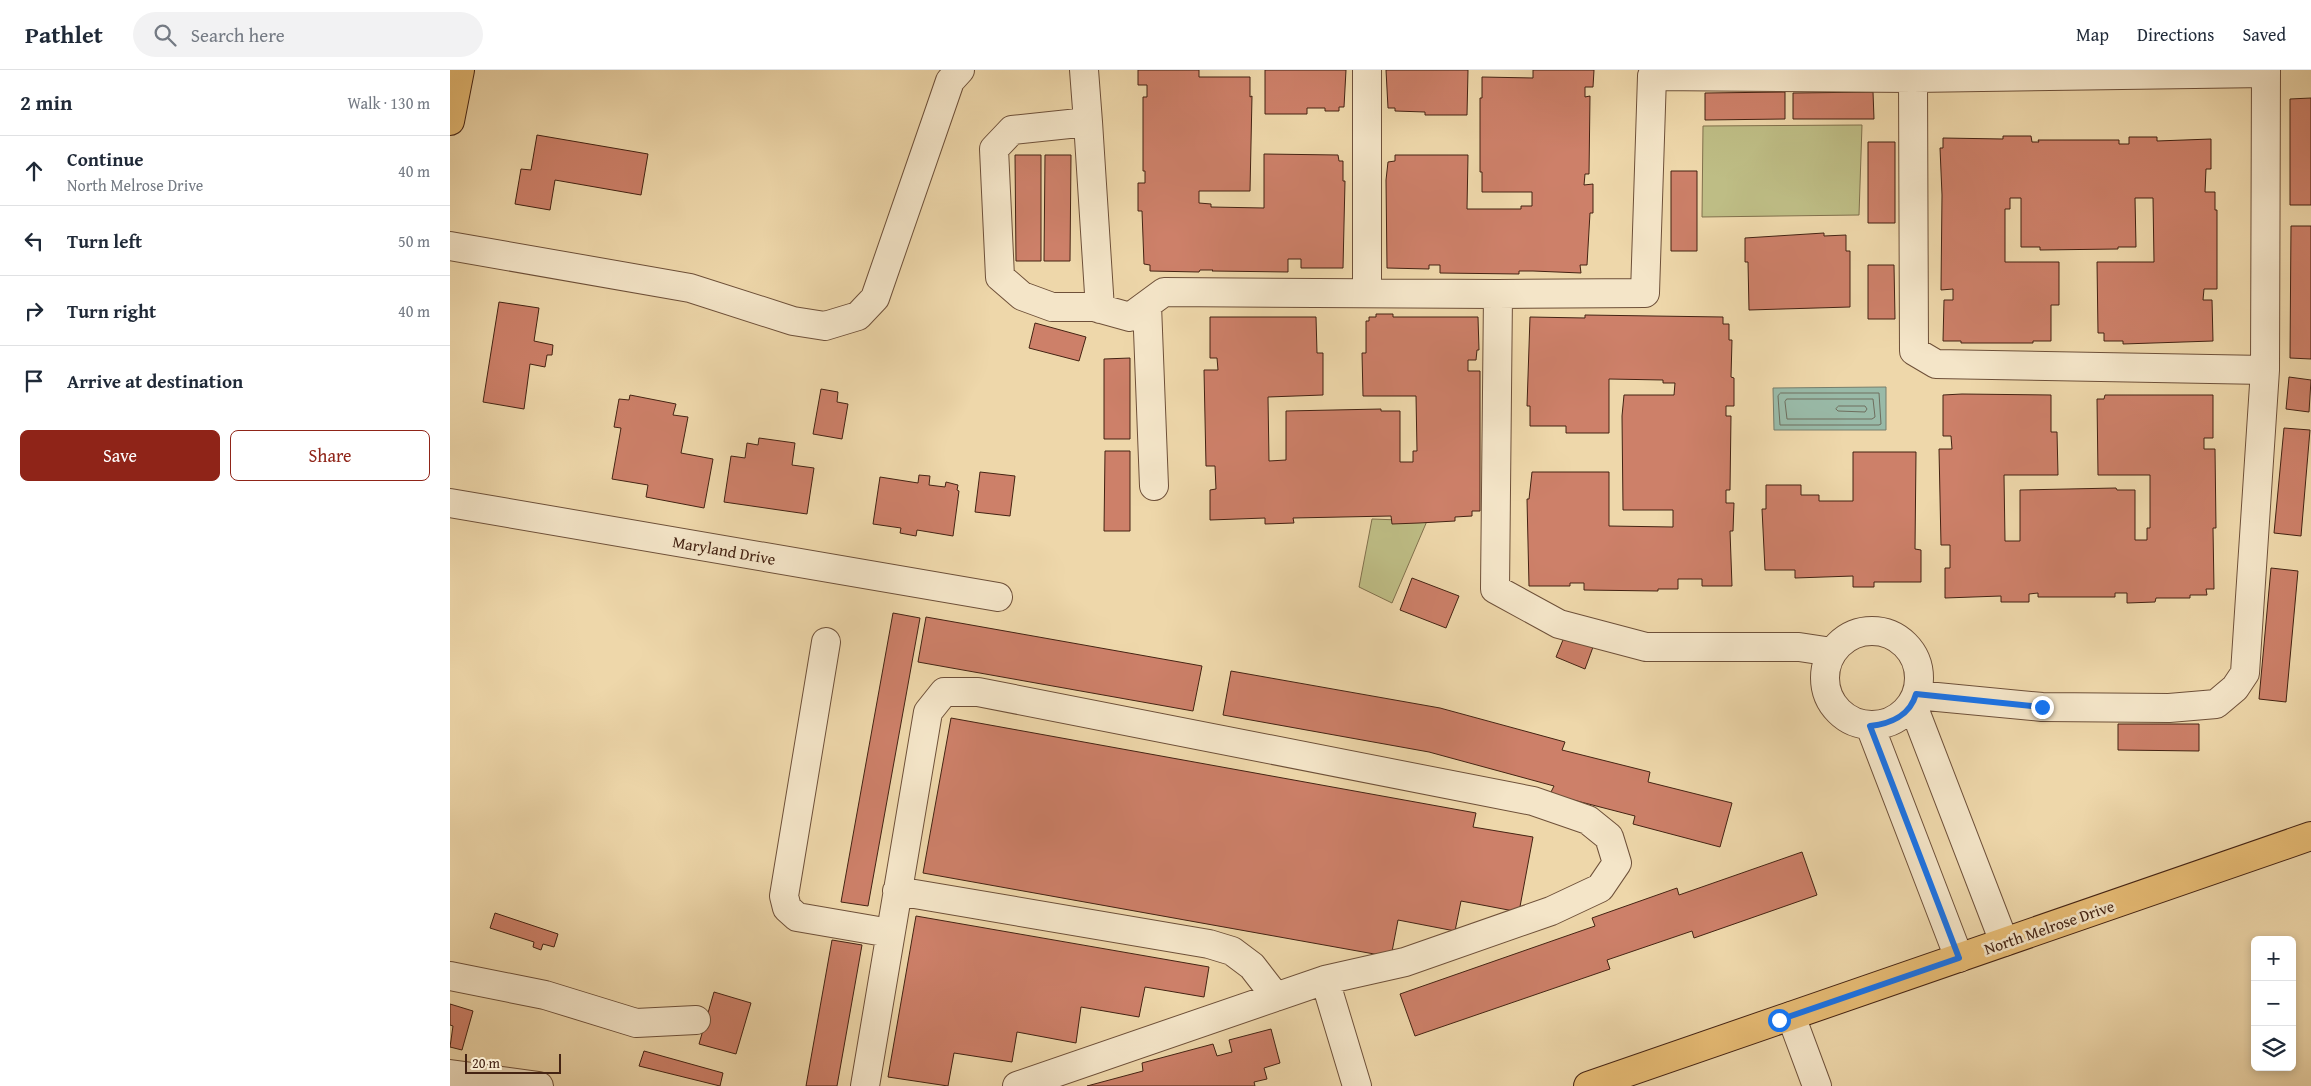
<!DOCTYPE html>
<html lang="en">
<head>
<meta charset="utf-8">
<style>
	:root { --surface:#fff; --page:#f2f2f3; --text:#1f2937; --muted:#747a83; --line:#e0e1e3; --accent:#8f2418 }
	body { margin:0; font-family:"Gentium Book Plus",serif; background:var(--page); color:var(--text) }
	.controls { position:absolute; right:15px; bottom:15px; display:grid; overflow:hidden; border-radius:8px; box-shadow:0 2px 8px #0003 }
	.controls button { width:45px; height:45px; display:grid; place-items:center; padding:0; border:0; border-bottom:1px solid var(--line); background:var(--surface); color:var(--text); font:25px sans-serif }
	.scale { position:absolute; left:15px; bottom:12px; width:96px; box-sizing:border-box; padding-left:5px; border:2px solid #442313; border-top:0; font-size:14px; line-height:18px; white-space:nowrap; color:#442313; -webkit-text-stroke:4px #f4e5c8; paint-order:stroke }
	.stop { position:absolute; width:15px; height:15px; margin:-11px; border:4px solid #1a73e8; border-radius:50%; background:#fff }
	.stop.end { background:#1a73e8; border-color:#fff; box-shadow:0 1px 5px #0008 }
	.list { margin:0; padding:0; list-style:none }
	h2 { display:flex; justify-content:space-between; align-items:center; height:65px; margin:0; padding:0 20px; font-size:21px }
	h2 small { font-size:16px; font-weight:400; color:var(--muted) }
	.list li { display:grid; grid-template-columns:32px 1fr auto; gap:15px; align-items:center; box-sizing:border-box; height:70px; padding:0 20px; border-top:1px solid var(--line) }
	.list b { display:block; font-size:19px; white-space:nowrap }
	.list p { margin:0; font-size:16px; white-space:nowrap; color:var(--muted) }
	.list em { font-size:16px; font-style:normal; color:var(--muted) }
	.actions { display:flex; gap:10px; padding:15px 20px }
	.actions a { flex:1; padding:11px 0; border:1px solid var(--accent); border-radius:8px; text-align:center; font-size:18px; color:var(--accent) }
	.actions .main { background:var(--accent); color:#fff }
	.icon { flex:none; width:28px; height:28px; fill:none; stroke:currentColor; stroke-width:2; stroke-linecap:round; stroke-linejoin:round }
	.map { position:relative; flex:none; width:1861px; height:1016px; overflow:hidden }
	header { display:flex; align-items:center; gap:30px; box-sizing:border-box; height:70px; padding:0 25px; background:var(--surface); border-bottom:1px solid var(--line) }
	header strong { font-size:24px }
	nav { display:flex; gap:28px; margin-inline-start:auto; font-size:18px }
	.search { width:350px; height:45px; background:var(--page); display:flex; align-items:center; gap:12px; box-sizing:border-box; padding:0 18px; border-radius:28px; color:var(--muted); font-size:19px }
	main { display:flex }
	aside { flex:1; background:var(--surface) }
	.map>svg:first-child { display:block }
	.green { fill:#bebd85; stroke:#81704c }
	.water { fill:#99baa8; stroke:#777e6c }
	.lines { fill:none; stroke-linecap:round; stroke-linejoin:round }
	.shore { stroke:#6e6e5e; stroke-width:1 }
	.building { fill:#cd8069; stroke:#442313 }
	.minor-casing { stroke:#6e5039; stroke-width:30 }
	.major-casing { stroke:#442313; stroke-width:30 }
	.minor { stroke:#f4e5c8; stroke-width:28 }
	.major { stroke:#e7bc75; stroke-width:28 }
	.route { stroke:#1a73e8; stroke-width:6 }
	.labels { text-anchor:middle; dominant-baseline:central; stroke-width:5; stroke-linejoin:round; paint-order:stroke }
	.street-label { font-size:16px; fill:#442313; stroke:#f4e5c8 }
</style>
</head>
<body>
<header>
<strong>Pathlet</strong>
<div class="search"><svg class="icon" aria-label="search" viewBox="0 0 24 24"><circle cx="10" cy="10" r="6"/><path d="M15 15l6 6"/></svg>Search here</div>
<nav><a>Map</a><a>Directions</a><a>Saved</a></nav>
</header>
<main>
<aside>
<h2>2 min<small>Walk · 130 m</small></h2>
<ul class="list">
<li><svg class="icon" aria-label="ahead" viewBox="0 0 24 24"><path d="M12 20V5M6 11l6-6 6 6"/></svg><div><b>Continue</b><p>North Melrose Drive</p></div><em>40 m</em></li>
<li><svg class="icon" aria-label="left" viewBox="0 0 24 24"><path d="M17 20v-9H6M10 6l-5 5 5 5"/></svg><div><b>Turn left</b></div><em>50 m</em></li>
<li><svg class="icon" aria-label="right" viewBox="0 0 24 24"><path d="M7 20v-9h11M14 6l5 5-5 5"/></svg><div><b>Turn right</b></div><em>40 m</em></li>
<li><svg class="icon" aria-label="arrive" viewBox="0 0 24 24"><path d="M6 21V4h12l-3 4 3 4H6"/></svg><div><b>Arrive at destination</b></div></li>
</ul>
<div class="actions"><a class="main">Save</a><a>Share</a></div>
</aside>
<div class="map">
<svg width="1861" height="1016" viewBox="0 0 1861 1016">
	<rect width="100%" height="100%" fill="#eed7aa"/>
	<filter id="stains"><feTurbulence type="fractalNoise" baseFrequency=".004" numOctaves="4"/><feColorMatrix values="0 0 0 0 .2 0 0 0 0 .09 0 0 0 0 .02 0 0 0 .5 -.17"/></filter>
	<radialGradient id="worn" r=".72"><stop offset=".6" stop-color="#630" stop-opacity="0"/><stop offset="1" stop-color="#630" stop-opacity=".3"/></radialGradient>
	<path class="green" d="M1412 55 1409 145 1252 147 1253 56Z
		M922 449 977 451 942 533 909 517Z"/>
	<path class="water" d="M1436 317V360H1324L1323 318Z"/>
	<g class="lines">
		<path class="shore" d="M1331 323H1429L1431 354 1429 355H1330L1328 326Z
			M1337 329H1423L1425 347 1422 349H1337L1335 332Z
			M1389 336H1415L1417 339 1415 342 1388 341 1386 339Z"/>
	</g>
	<path class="building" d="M688 0H749V7H800V27L802 26 800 121H749V133L761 134V137L814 138V84L888 85 889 91H893V111H895L893 198H851V189H838V202L762 201 763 200H750L749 202 700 201V195L694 194 692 141H688V113H695V101H693V27H697V15H688Z
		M815 0H896L894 37H889V41H875V38H857V44H815Z
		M936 0H1018L1017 45H975V42L945 41V38H938Z
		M1083 0H1144L1143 17H1135V27L1140 26 1139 104H1135L1134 115 1143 114V143H1140L1137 195H1130L1131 203 1083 201H1069V204L990 203V195H979V199L937 198 936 110 938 92 945 91V85H1018L1017 139H1071V136H1082V122H1032V102H1030V28H1032V7L1083 8Z
		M1335 22V49L1255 50V23Z
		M1423 22 1424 49H1343V23Z
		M1861 28V135H1840V29Z
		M87 65 198 84 191 125 105 110 100 140 65 134 71 99 81 100Z
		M1553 66H1581L1582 72H1589L1588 70H1669V74H1679V67H1707V71L1761 69V99H1756L1755 122H1765V140H1767V219H1754L1753 230H1762L1763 271 1673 274V271H1654V263H1648L1647 192H1704L1703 128H1685L1686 177H1668V179L1590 180V177H1571V128H1560V139H1555V192H1609V235H1601V271H1583V273H1511V271H1493L1494 230H1503V219L1491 220 1492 125 1490 78H1493V68L1553 69Z
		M1418 72H1445V153H1418Z
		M565 85H591V191H566Z
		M595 85H621L620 191H594Z
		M1221 101H1247V181H1221Z
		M1841 156H1861V289L1840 288Z
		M1374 163V166L1396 165V181H1400V237L1299 240 1298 192H1295V168Z
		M1418 195H1444L1445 249H1418Z
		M49 232 89 238 84 271 103 275 102 285H97L95 297 80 294 74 339 33 332Z
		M926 244H943V247H1028L1029 280H1027L1026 290H1018V301H1030V441H1022V446L1005 447V451L969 453 942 454 941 446 843 448 844 453 815 454V448L760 450V420L766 419 765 396H756L754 300H768L767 288H760V247H866L867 283H873V325L818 327 819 391 836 390V341L931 339V341H950V392H963V381H967L966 326H913L912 283H916V251H919V247H926Z
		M1135 245 1273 247V254H1279V270H1282L1281 307 1284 308V336H1276V346H1281L1280 420H1276V433H1284L1283 461H1280L1282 516H1252V509H1228V519H1208V521L1134 520V513H1120V516H1079L1077 429H1079L1082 402H1159V456L1223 457V440H1173L1172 346 1174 325H1224L1225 313H1213V310L1159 309V363H1116V356H1080V336H1077L1080 247 1135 248Z
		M585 253 636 267 629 291 579 278Z
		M680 288V369H654V289Z
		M1839 307 1861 310 1859 342 1836 339Z
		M371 319 388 322 387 332 398 334 392 369 363 364Z
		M1512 324 1601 325V362H1607L1608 405H1554L1555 471H1570V420L1666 418 1667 420H1685V470H1697V458H1700V405H1648L1647 329H1654L1655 325H1763V368H1754V379H1765L1766 458H1763L1764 519H1756L1757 525H1740V528H1706L1705 532 1677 533V523H1665V527H1588V523L1579 524V532H1551V526L1495 528V498H1500V475H1491L1489 379H1502L1501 366H1493V325Z
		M180 325 226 334 223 345 238 347 231 383 263 389 254 438 196 427 198 415 162 409 171 358 164 357 169 329 179 330Z
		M1834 358 1860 360 1851 466 1824 463Z
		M309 368 345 373 342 395 364 398 357 444 274 432 281 386 295 388 297 373 308 375Z
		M655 381H680V461H654Z
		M1403 382H1466L1465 479 1471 480V512H1424V517H1403V506L1345 508V500H1315L1312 439H1316V415H1351V425H1369V431H1403Z
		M530 402 565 406 560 446 525 442Z
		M469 405 480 406 479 415 495 417 496 412 508 415 507 420 509 421 503 466 467 460 466 466 450 463 451 458 423 454 430 407 468 413Z
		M1821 498 1848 501 1836 632 1809 629Z
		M962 508 1009 526 996 558 950 540Z
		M443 543 470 548 418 836 391 832Z
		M476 547 752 596 743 641 468 592Z
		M1115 565 1143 577 1135 599 1106 587Z
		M781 601 990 638 1115 672 1112 680 1200 702 1198 712 1282 733 1270 777 1183 754 1185 746 1100 724 1104 716 979 682 773 645Z
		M501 648 1026 743 1023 757 1083 767 1069 842 1011 831 1005 861 948 850 941 887 473 803Z
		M1668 654H1749V681L1668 680Z
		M1352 782 1367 825 1244 868 1242 861 1157 890 1160 899 965 966 950 924 1145 856 1142 848 1227 818 1229 825Z
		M45 843 108 864 104 877 93 874 91 880 83 877 84 872 40 858Z
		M466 846 759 897 754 927 695 917 689 947 631 937 626 973 567 962 562 992 504 983 498 1016 438 1007Z
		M382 870 412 875 387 1016H356Z
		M264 922 301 933 286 984 249 974Z
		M0 934 23 941 12 980 0 977 3 956 0 955Z
		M821 959 830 993 814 998 817 1009 804 1012 805 1016H637L693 1001 692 993 763 974 767 986 782 982 779 970Z
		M194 981 273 1003 270 1016 189 996Z"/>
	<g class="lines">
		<g class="minor-casing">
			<path id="minor" d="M634 0 638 52 562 60 544 79 550 207 572 226 602 237H644L680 247 714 222 1048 224 1045 519 1109 554 1196 577H1349L1382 582
				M917 0V223
				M638 52 650 239
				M0 176 240 218 343 251 375 256 408 246 425 228 500 11 510 0
				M1048 224 1195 223 1202 6 1463 8V0
				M697 235 704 416
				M1815 300 1486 294 1464 281 1463 8 1816 3
				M0 433 548 527
				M1375 608a47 47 0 1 1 94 0a47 47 0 1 1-94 0Z
				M376 572 334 826 337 838 347 847 440 863
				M1466 625 1592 637 1719 638 1766 634 1785 618 1795 603 1815 300 1816 0
				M1462 633 1554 872
				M1420 656 1509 888
				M447 821 759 874 782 881 802 896 826 927
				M0 906 95 925 186 953 246 950
				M875 910 907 1016
				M1341 946 1367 1016
				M0 1004 89 1016
				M415 1016 478 642 494 622H528L1083 731 1138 750 1159 767 1167 793 1150 818 1101 841 955 892 875 910 567 1016"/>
		</g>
		<g class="major-casing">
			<path id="major" d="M0 51 10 0
				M1138 1016 1861 766"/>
		</g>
		<use href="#minor" class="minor"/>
		<use href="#major" class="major"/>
	</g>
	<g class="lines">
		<path class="route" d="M1329 950 1509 888 1420 656C1439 654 1460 646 1466 624L1592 637"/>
	</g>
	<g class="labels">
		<g class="street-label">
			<text transform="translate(274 480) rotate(10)">Maryland Drive</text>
			<text transform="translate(1599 857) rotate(-19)">North Melrose Drive</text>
		</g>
	</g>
	<rect width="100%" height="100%" filter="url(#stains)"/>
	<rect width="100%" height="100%" fill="url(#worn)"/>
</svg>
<div class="controls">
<button>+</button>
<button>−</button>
<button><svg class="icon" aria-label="layers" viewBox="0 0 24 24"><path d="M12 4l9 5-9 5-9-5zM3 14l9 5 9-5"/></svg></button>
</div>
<div class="scale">20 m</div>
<div class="stop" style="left:1329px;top:950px"></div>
<div class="stop end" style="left:1592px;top:637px"></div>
</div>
</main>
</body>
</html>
